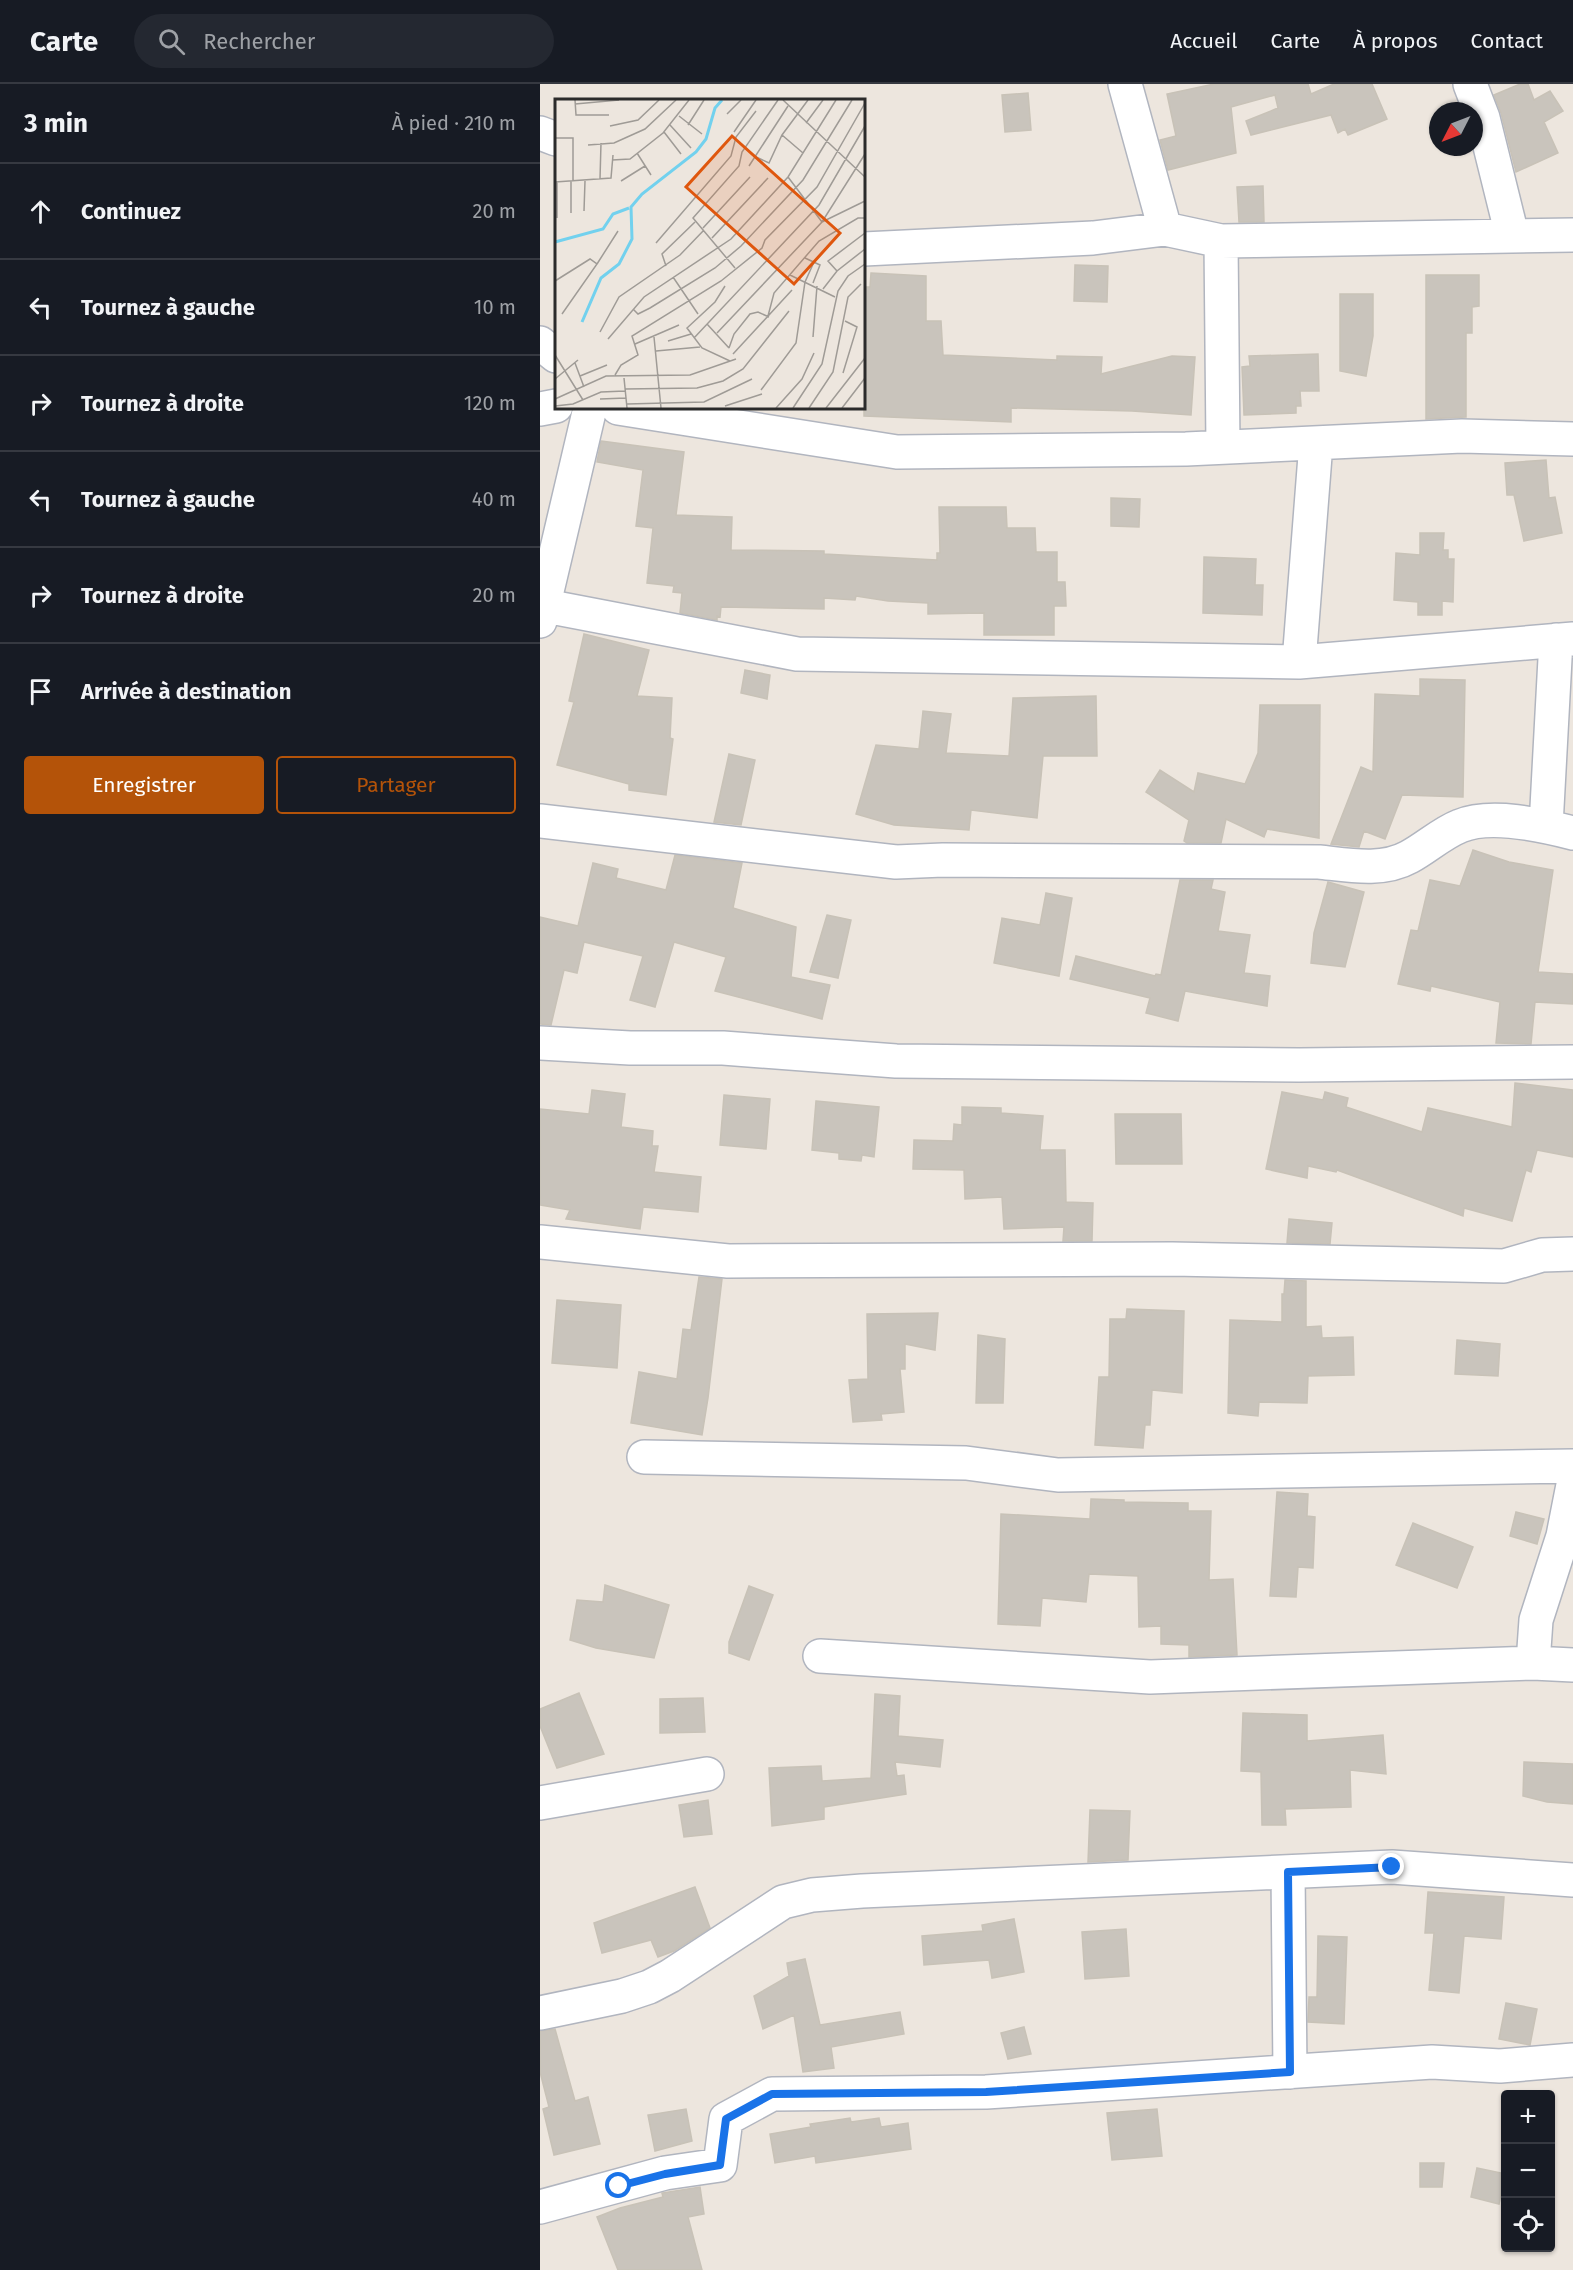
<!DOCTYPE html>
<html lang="fr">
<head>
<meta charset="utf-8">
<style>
	:root { --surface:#171b24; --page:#242831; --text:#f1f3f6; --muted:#9ea1a6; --line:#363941; --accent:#b45309 }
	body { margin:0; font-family:"Fira Sans",sans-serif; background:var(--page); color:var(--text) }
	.controls { position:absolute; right:18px; bottom:18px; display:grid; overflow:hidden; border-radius:6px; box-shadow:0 2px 4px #0004 }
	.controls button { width:54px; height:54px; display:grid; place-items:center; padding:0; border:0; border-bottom:2px solid var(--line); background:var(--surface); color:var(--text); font:30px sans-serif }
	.compass { position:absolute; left:889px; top:18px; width:54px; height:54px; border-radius:50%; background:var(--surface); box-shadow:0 2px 4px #0004; rotate:228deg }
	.stop { position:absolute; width:18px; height:18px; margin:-14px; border:4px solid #1a73e8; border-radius:50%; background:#fff }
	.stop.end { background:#1a73e8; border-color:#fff; box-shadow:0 2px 6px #0008 }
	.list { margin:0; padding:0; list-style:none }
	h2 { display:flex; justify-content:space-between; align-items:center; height:78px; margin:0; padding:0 24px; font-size:26px }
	h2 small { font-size:20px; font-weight:400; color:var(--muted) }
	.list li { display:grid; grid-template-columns:39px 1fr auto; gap:18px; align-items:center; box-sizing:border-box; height:96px; padding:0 24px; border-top:2px solid var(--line) }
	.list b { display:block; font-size:22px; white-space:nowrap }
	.list em { font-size:20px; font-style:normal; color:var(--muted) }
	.actions { display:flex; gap:12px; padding:18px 24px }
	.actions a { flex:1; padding:14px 0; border:2px solid var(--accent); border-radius:6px; text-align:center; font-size:21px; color:var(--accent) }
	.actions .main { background:var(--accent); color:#fff }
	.icon { flex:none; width:33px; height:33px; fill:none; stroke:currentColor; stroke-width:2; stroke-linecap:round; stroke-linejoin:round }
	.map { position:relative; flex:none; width:1033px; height:2186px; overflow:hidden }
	header { display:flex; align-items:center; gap:36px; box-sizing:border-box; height:84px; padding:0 30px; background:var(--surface); border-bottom:2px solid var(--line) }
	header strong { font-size:28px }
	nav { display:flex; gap:33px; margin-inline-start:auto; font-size:21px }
	.search { width:420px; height:54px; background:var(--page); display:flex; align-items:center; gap:15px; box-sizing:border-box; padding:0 21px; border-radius:33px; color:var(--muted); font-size:22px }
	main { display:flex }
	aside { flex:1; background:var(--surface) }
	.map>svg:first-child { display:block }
	.building { fill:#c9c4bc; stroke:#c8c2b7; stroke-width:1.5 }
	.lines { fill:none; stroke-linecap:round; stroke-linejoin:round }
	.minor-casing { stroke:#b1b5bf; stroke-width:36 }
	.minor { stroke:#fff; stroke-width:33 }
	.route { stroke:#1a73e8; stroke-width:8 }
	.inset-river { fill:none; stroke:#72d1ee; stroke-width:3 }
	.inset-road { fill:none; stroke:#9f9b96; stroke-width:1.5 }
	.view { fill:#df570e; fill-opacity:0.15; stroke:#df570e; stroke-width:3 }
	.inset-edge { fill:none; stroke:#2b2b2b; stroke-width:3 }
</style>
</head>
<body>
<header>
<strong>Carte</strong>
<div class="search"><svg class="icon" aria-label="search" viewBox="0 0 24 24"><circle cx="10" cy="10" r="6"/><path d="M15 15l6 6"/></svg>Rechercher</div>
<nav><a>Accueil</a><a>Carte</a><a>À propos</a><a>Contact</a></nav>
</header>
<main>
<aside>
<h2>3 min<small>À pied · 210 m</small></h2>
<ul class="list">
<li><svg class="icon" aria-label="ahead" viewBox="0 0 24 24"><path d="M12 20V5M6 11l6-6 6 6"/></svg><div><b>Continuez</b></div><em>20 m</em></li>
<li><svg class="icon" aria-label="left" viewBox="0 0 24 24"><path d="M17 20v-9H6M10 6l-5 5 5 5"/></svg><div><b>Tournez à gauche</b></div><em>10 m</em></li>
<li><svg class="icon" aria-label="right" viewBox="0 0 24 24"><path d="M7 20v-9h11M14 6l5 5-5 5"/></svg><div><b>Tournez à droite</b></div><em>120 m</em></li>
<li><svg class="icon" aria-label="left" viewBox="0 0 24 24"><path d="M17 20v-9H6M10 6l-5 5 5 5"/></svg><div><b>Tournez à gauche</b></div><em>40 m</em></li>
<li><svg class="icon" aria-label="right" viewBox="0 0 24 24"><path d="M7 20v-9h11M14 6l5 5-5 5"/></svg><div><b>Tournez à droite</b></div><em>20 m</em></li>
<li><svg class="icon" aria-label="arrive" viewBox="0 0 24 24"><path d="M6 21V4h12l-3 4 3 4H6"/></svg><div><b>Arrivée à destination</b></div></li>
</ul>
<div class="actions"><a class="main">Enregistrer</a><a>Partager</a></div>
</aside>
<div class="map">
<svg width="1033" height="2186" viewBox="0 0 1033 2186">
	<rect width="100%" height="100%" fill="#ede6de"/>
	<path class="building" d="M674 0H768L771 10 794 0H832L847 35 808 51 805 45 798 49 791 31 711 51 706 37 738 24 735 11 691 23 696 69 628 86 620 56 636 52 627 10Z
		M980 0H988L994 16 1010 7 1023 27 1004 38 1018 69 976 88 961 29 954 11Z
		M488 9 491 46 465 48 462 11Z
		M723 102 724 138H699L697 103Z
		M535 181 568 182 567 218 534 217Z
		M331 189 386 192V237H401L403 271 517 276V272L562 273 561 290 632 272 655 273 651 331 592 327 471 324V338L324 332V203H330Z
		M886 191H939V222L932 223V249H926V333L886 335Z
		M800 210H833V252L826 292 800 287Z
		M778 270 779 307H760L761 322H756V329L704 331 702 283 710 282 709 272Z
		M61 357 144 368 136 431 192 433 191 466 284 467V470L397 476V469H400L399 423H466L467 444H495L496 468H517V498H525L526 522H514V551H444V529L388 530V519L348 517 316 512 315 516 284 514V525L181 523 180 533 177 532V536L140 529 142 509 133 508 134 502 107 499 113 444 96 442 103 386 57 378Z
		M1006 376 1009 414 1015 413 1022 449 984 457 974 411H967L965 379Z
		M571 414 600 415 599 443 571 442Z
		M880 449H904L903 466H908V475H914L913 518 902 517V531H878V518L854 516 856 469 880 471Z
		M664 473 716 475 715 501H723L722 531 663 529Z
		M44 550 109 566 97 612 132 614 130 654 133 655 126 711 89 706V700L17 681 34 618 29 617Z
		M205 586 230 591 227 615 201 609Z
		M880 595 925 596 923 713 862 711 845 755 824 747 819 763 791 760 821 683 833 688 835 610 880 612Z
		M556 612 557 672H503L497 734 431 726 429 746 354 741 316 730 336 661 379 665 383 627 411 630 406 669 469 672 473 614Z
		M720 621H780L779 754 727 745 724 753 686 735 681 759H647L644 757 649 736 606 708 620 686 654 708 658 689 705 700 718 669Z
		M189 670 215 676 201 741 174 738Z
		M933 766 969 778 1013 786 998 888 1033 890V920L995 918 991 960 956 959 960 918 891 902 890 907 858 900 871 846 878 847 890 796 920 802Z
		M135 771 202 779 193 824 256 843 251 893 290 901 282 935 175 907 186 873 134 858 115 923 90 916 103 872 44 858 37 889 24 886 11 941 0 940V833L38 842 53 779 78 785 76 794 126 806Z
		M640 796H673L671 805 685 808 678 847 710 851 704 889 730 892 727 922 645 907 638 937 606 929 610 914 530 895 536 872 615 892 616 890 621 891Z
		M788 798 824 808 805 883 771 879 774 849Z
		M506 809 532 814 519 892 454 879 462 834 500 841Z
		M287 831 311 836 298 894 270 888Z
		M975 999 1033 1006V1073L997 1066 991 1088 986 1086 972 1137 924 1124 923 1132 797 1086 796 1088 768 1082 767 1094 726 1085 742 1008 783 1016 785 1008 808 1014 806 1023 882 1048 888 1024 972 1043Z
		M52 1006 85 1010 81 1043 113 1047 112 1062H118L114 1088 161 1093 158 1128 103 1123 100 1145 26 1135 30 1126 0 1121V1025L49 1030Z
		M184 1011 230 1015 226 1065 180 1061Z
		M276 1017 339 1023 334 1073 322 1071 321 1077 299 1075V1069L272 1066Z
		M422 1023 461 1024V1029L503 1032 500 1066H525L526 1118 553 1119 552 1157H523L524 1143 464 1145 462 1113 425 1115 424 1086 373 1085 374 1056 413 1057 414 1040 422 1041Z
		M575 1030H641L642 1080H576Z
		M749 1135 792 1139 790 1160 747 1159Z
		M159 1193 182 1195 168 1314 162 1351 91 1339 99 1288 137 1295 143 1245 151 1246Z
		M745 1196 766 1197V1243L781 1242 782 1254 813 1253 814 1291 768 1292 767 1319 719 1318 718 1332 688 1329 690 1236 742 1238V1210H744Z
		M17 1216 81 1221 77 1284 12 1279Z
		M587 1225 644 1227 642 1309 612 1306 610 1341H605L603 1364 555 1361 559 1293H569L570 1235H586Z
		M398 1229 395 1266 365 1260V1285H360L364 1328 341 1330 342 1336 313 1338 309 1296 328 1295 327 1230Z
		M438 1251 465 1255 463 1319H436Z
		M917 1256 960 1260 958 1292 915 1290Z
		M737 1408 768 1410 767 1432 775 1433 773 1484 758 1483 756 1513 730 1512Z
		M551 1415 584 1416V1418L648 1419V1427H671L669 1496 693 1495 697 1571 649 1573V1561L621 1560V1542L599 1543 598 1492 549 1490 546 1518 502 1514 500 1542 458 1540 461 1430 550 1435Z
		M976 1428 1004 1435 997 1460 970 1452Z
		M873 1439 933 1463 917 1504 856 1481Z
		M65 1501 129 1521 114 1574 56 1564 30 1556 37 1516 63 1518Z
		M209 1502 233 1511 209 1576 189 1569V1558Z
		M39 1609 64 1670 17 1684 0 1642V1625Z
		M335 1610 360 1612 358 1652 403 1656 400 1683 355 1678 357 1692 364 1691 366 1710 284 1723V1735L232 1742 229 1684 281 1682 282 1697 331 1694Z
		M163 1614 165 1648 120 1649V1615Z
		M703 1629 767 1631V1657L843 1651 846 1690 810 1686 811 1723 745 1725 746 1741H722L721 1688 701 1687Z
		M984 1678 1033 1680V1720L1007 1718 983 1712Z
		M168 1716 172 1750 144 1753 139 1721Z
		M550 1726 590 1727 588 1776 548 1778Z
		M155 1803 170 1844 134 1867 118 1873 111 1856 62 1869 54 1839Z
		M888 1808 964 1813 961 1855 924 1852 919 1909 889 1906 894 1849H885Z
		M474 1835 484 1888 452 1894 449 1876 384 1881 382 1852 443 1847 442 1841Z
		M586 1845 589 1892 545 1895 542 1848Z
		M778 1852 807 1853 804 1940 768 1938 769 1913H777Z
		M265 1875 280 1941 360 1928 364 1950 291 1963 294 1984 263 1988 254 1931 223 1945 214 1912 249 1892 247 1879Z
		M966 1919 997 1925 990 1961 959 1955Z
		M484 1943 491 1970 468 1975 461 1949Z
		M15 1945 35 2017 48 2013 60 2060 14 2071 3 2025 9 2023 0 1988V1947Z
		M146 2025 152 2057 115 2067 108 2031Z
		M617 2025 622 2072 572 2076 567 2029Z
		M310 2034 311 2038 339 2034 341 2043 368 2039 371 2065 276 2079 275 2072 235 2079 230 2050 271 2043 270 2040Z
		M880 2079H904L902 2103H880Z
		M937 2084 966 2090 959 2120 931 2113Z
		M160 2103 164 2130 148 2133 162 2186H78L57 2133 80 2124 123 2113 122 2109Z"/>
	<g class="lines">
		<g class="minor-casing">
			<path id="minor" d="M585 0 625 145
				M930 0 943 34 972 151
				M0 49 16 55
				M681 157 683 363
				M324 165 553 154 625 145 681 157 1033 151
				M0 259 16 272
				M78 324 357 368 646 365 922 352 1033 355
				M0 325 16 322
				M0 521 257 570 759 578 1033 555
				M0 537 50 324
				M759 578 776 359
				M0 737 356 778 403 776 779 778C808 781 842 788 869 773 886 764 902 749 920 742 951 729 1002 741 1033 749
				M1006 742 1016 556
				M0 959 90 964H183L356 977 759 981 1033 978
				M0 1158 188 1177 632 1175 964 1182 1002 1171 1033 1170
				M104 1373 426 1379 518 1391 1033 1382
				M280 1572 610 1593 993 1579 1033 1581
				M993 1579 996 1536 1023 1452 1033 1401
				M0 1719 167 1690
				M748 1788 750 1988
				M0 1929 82 1912 109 1903 130 1892 243 1818 272 1811 322 1807 852 1783 1033 1796
				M0 2123 125 2089 180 2081 186 2035 232 2010 446 2008 892 1978 960 1982 1033 1976"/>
		</g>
		<use href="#minor" class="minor"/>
	</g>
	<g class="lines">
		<path class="route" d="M79 2102 125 2090 180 2081 186 2035 232 2010 446 2008 750 1988 748 1788 852 1783"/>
	</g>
	<g transform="translate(15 15)">
		<rect width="310" height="310" fill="#ede6de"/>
		<path class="inset-river" d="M0 143 48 130 58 115 74 109M27 223 46 179 64 165 77 140 76 108 87 95 141 53 151 40 160 9 167 1"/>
		<path class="inset-road" d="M20 1 21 16H54M228 1 310 78M20 5 64 1M172 15 186 1M124 17 147 35M251 24 268 1M115 26 136 49M133 26 149 1M55 27 83 21 104 1M109 33 126 55M179 33 201 1M227 36 248 54M0 39H18V82M33 46 59 44 90 30 121 1M82 54 96 76M201 58 214 64 227 36 253 1M57 61 75 60 108 34 134 1M194 67 233 7M233 78 267 123 310 102M45 80 46 44M66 82 90 67M0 83 56 79 58 56M29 112 30 82M16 114V82M2 119V83M148 129 195 78M157 139 213 79M101 144 176 57 181 38 201 12M250 159 265 166 258 184M42 165 63 132M111 167 107 155 140 123M180 169 138 119 184 67 187 53 223 1M282 172 273 162 310 134M235 176 280 198M118 178 143 215M0 182 35 160 42 165 7 215M170 187 160 203 132 229 147 249 175 262M268 190 282 172 310 150M78 210 83 215 95 209 160 169 186 147 248 81 297 1M213 217 219 194 264 142 303 119H310M152 225 174 249M45 233 64 198 125 156 149 131M162 234 267 123 310 55M99 238 106 309M258 238 262 187M139 239 264 106 310 27M53 240 89 198 176 140 233 78 281 1M113 242 136 235M80 245 124 226M174 249 179 235 195 215 203 213 214 218M101 252 145 248M178 255 237 191M0 256 28 301M20 264 29 288M288 274 302 228 290 222M60 276 66 266 83 256 77 237 166 182 207 149 210 141 262 88 310 4M25 277 52 266M69 279 72 309M0 280 23 261M70 290 142 289 168 282 188 270 234 212M206 291 241 244 250 183 259 163M0 300 51 277 135 276 181 260M45 300 71 299M72 305 149 303 197 280M0 307 18 305 46 293 70 292M170 307 207 295M221 309 247 280 259 254M238 309 267 265 283 192 293 177 310 165M254 309 278 273 293 198 306 185M271 309 310 259M287 309 310 279"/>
		<path class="view" d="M177 37 285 134 239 185 131 88Z"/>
		<rect width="310" height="310" class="inset-edge"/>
	</g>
</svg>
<div class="controls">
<button>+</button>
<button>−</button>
<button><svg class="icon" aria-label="locate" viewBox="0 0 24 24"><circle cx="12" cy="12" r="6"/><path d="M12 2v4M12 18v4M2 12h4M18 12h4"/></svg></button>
</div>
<svg class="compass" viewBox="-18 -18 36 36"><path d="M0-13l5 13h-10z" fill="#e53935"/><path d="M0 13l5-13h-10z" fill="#9ea1a6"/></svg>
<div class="stop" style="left:79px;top:2102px"></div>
<div class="stop end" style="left:852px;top:1783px"></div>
</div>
</main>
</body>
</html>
